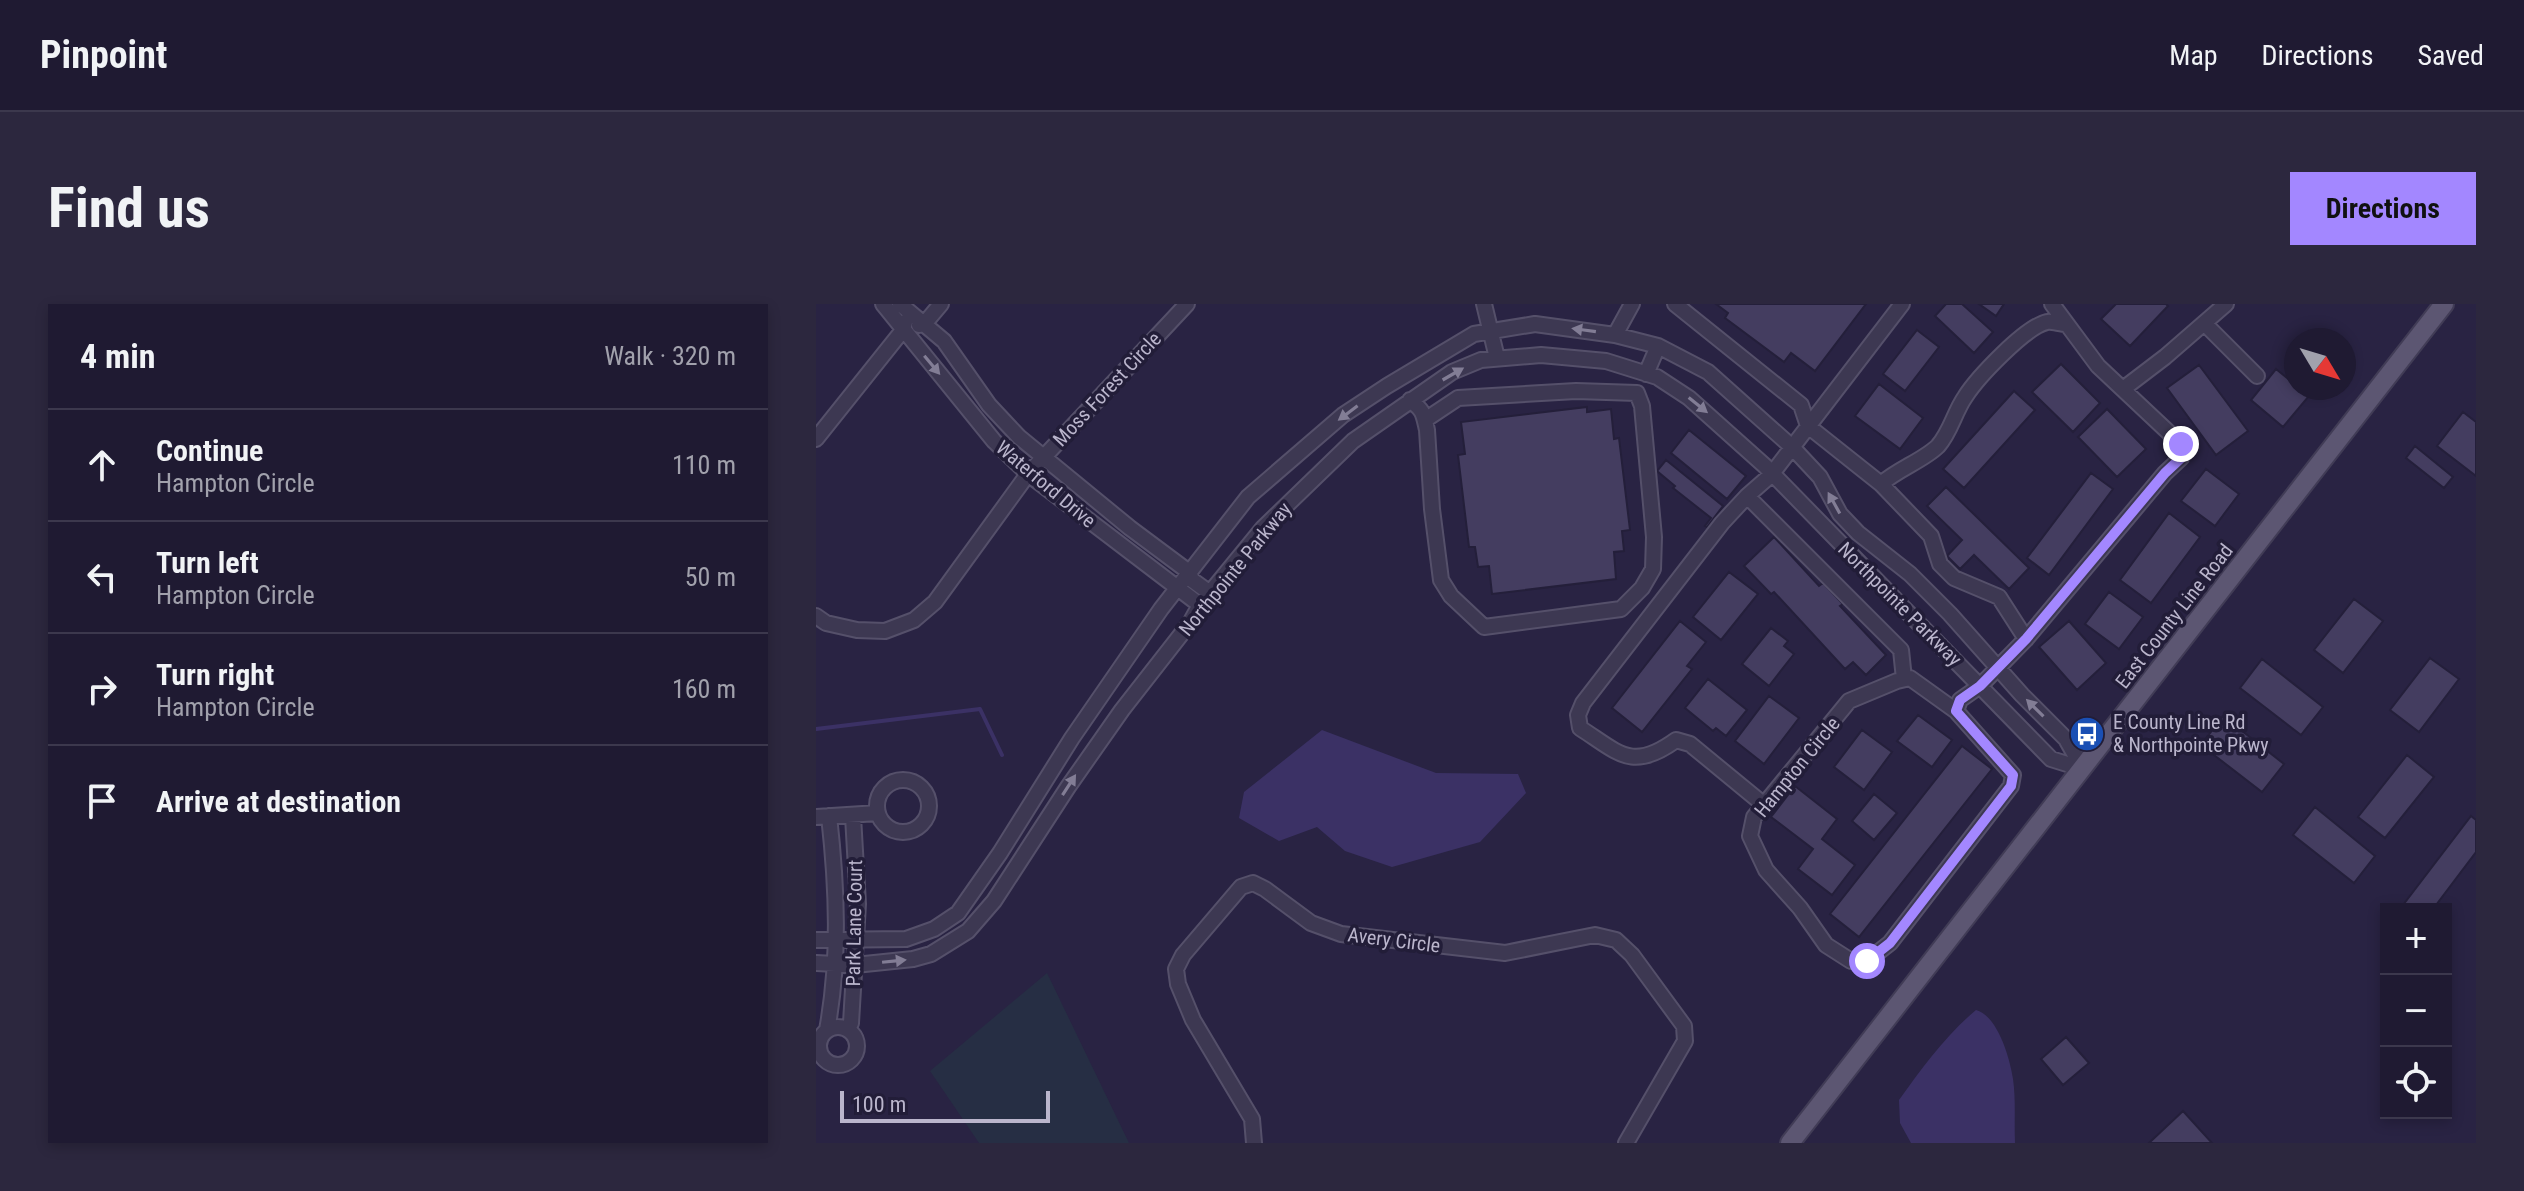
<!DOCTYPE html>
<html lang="en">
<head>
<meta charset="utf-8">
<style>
	:root { --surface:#1f1a32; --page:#2c273e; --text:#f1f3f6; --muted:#a1a1ac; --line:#3c384d; --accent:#a387ff }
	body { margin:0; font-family:"Roboto Condensed",sans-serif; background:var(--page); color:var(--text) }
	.controls { position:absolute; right:24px; bottom:24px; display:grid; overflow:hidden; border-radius:0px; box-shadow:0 4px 12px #0003 }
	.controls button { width:72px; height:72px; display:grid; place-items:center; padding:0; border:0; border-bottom:2px solid var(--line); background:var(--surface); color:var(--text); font:40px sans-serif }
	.compass { position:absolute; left:1468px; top:24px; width:72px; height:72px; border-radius:50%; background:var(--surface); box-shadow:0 4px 12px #0003; rotate:128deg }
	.scale { position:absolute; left:24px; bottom:20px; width:210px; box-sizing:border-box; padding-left:8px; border:4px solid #bab5cc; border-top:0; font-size:22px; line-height:28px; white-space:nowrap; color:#bab5cc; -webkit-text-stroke:6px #221d38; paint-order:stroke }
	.stop { position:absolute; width:24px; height:24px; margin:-18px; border:6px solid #a387ff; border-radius:50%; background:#fff }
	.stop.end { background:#a387ff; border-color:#fff; box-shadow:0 2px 8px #0008 }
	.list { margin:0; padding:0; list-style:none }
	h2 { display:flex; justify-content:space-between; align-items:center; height:104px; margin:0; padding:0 32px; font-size:34px }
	h2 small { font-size:26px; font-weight:400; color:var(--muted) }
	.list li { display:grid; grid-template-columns:52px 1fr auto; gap:24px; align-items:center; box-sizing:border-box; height:112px; padding:0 32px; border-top:2px solid var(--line) }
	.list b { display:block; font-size:30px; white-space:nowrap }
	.list p { margin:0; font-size:26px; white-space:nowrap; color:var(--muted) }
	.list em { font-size:26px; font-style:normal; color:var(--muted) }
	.icon { flex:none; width:44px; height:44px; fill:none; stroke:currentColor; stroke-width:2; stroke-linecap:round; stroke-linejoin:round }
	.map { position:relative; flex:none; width:1660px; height:839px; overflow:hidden; border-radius:0px }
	header { display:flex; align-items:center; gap:48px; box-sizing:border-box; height:112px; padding:0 40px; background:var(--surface); border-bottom:2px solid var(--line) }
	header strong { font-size:38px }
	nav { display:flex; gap:44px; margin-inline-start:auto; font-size:28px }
	.intro { display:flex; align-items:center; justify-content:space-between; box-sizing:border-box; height:192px; padding:0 48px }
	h1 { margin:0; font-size:56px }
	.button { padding:20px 36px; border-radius:0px; background:var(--accent); color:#111; font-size:28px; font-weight:700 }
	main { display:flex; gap:48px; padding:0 48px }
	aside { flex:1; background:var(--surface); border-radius:0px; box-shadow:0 4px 12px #0003 }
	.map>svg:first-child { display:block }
	.green { fill:#262e44 }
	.water { fill:#3b3165 }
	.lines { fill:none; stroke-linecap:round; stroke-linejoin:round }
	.stream { stroke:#3b3165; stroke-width:4 }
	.building { fill:#443d60; stroke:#241f3a; stroke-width:2 }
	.minor-casing { stroke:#55506a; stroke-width:18 }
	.major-casing { stroke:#413c56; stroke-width:22 }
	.minor { stroke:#3d3852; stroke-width:14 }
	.major { stroke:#5c5672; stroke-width:18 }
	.oneway { fill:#827d95 }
	.route { stroke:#a387ff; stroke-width:10 }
	.labels { text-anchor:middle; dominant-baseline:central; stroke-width:7; stroke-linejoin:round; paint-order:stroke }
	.street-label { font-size:20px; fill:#bab5cc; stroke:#221d38 }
	.poi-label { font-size:20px; fill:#bab5cc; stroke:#221d38; text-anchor:start }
</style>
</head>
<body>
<header>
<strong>Pinpoint</strong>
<nav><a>Map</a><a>Directions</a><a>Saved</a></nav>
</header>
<div class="intro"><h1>Find us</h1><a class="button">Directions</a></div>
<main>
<aside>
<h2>4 min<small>Walk · 320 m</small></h2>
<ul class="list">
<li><svg class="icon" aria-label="ahead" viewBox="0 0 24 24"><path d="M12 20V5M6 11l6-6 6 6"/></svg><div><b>Continue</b><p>Hampton Circle</p></div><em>110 m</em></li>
<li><svg class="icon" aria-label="left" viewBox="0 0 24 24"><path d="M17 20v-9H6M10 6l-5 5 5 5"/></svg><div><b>Turn left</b><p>Hampton Circle</p></div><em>50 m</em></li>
<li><svg class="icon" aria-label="right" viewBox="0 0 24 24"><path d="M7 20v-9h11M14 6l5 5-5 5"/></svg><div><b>Turn right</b><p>Hampton Circle</p></div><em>160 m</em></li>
<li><svg class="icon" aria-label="arrive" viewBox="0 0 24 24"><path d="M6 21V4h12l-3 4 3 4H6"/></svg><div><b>Arrive at destination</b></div></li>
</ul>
</aside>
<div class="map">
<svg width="1660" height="839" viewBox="0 0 1660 839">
	<rect width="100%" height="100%" fill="#292343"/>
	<path class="green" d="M231 669 313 839H163L114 767Z"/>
	<path class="water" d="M506 426 620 469 702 470 710 489 664 538 576 563 529 547 501 523 463 537 423 514 428 488Z
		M1160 706C1182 712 1194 755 1197 775 1200 796 1198 818 1199 839H1095L1084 819 1083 796C1106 764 1130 731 1160 706Z"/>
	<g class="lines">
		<path class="stream" d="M0 425 164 405 186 451"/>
	</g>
	<path class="building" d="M900 0H1050L999 67 975 49 968 58 909 14 912 9Z
		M1130 0H1146L1177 28 1158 49 1119 12Z
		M1163 0H1188L1180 12Z
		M1300 0H1350L1352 2 1314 42 1285 15Z
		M1101 26 1123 43 1089 87 1067 70Z
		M1245 60 1284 99 1257 128 1216 88Z
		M1383 61 1432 127 1400 151 1351 84Z
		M1460 65 1493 92 1467 123 1435 96Z
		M1063 80 1107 114 1084 145 1039 112Z
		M1198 87 1219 106 1148 184 1127 165Z
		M771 103V108L795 105 798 135 803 134 814 226 806 227 808 247 798 248 800 275 676 290 673 262 662 263 659 243H653L642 151 649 150 645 118Z
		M1291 105 1330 145 1301 173 1262 133Z
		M1647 108 1660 118V172L1621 142Z
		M873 126 930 172 911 195 855 149Z
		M1599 142 1637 173 1628 184 1590 154Z
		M850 156 907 202 891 223 889 222 895 214 857 184 859 182 841 167Z
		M1390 165 1423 190 1399 222 1365 197Z
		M1275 169 1297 185 1233 271 1211 254Z
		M1130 183 1213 264 1193 285 1158 251 1144 265 1131 252 1146 236 1111 202Z
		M1353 209 1384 233 1335 299 1304 276Z
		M958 233 1003 282 1007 279 1027 300 1024 302 1070 351 1050 371 1037 358 1029 365 958 288 955 290 928 262Z
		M913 268 942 290 905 336 877 313Z
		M1293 288 1327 313 1303 345 1269 320Z
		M1538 295 1567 317 1527 369 1498 346Z
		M864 317 890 338 871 362 876 365 826 428 796 404Z
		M1253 317 1290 359 1261 386 1223 343Z
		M955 324 972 337 968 342 978 350 953 382 926 360Z
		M1614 354 1643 375 1603 428 1574 406Z
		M1446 355 1507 403 1485 431 1424 384Z
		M892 375 931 406 910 432 900 424 897 427 869 404Z
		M953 392 983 414 948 460 919 437Z
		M1102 411 1136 436 1116 463 1081 437Z
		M1407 412 1468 460 1446 488 1385 441Z
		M1046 426 1076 448 1048 486 1018 463Z
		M1146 442 1176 465 1043 633 1014 610Z
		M1591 451 1618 473 1569 534 1542 513Z
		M979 482 1021 515 1006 535 1039 561 1016 591 982 565 997 545 955 513Z
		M1058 490 1081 509 1058 536 1036 517Z
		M1499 503 1559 552 1538 579 1477 531Z
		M1655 512 1660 516V548L1617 605H1584Z
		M1250 733 1273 759 1247 781 1225 755Z
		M1367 807 1396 839H1333Z"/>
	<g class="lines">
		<g class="minor-casing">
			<path id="minor" d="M67 0 178 137 212 170 384 301
				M84 0 128 37 173 101 203 133 314 224 373 268 376 276 394 289
				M668 0 681 54
				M859 0 985 101 992 122 1065 180 1115 232 1124 260 1138 274 1183 293 1210 335
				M1388 19 1441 72
				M103 21 109 19 125 0
				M799 31 816 0
				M830 70 842 42
				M1307 85 1349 53 1410 0
				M594 96C608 107 607 109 611 126L616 205 625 276 635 292 668 323 805 305 826 284 837 265 838 233 826 102 821 89 760 87 642 94 609 116
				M0 135 87 26 89 18
				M1065 180C1082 165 1108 156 1122 142 1135 127 1138 109 1149 93 1161 74 1209 23 1231 18 1236 17 1244 20 1250 20
				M931 192 1085 346 1088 375
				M0 312 10 319 41 326 69 327 98 316 119 298 212 170 371 0
				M1094 374 1140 407 1197 471 1195 482 1074 639 1051 657H1035L1010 641 984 604 950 566 934 532 938 513 1033 397 1081 377Z
				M1140 407 1144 396 1164 382 1210 335 1349 169 1365 154V140L1282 62 1236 0
				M61 502a26 26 0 1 1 52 0a26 26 0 1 1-52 0Z
				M947 500 874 440 860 436C816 468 803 449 764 424L762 411 767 399 906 219 931 192 955 171 1086 0
				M0 513 62 509
				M0 636 90 635 118 625 142 609 184 549 256 434 345 305 432 193 527 111 571 82 658 30 719 20 799 31 842 42 892 68 976 143 1004 173 1024 210 1042 229 1094 270 1134 310 1206 391 1250 435 1267 465
				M0 659 39 661 97 655 115 650 152 627 178 597 252 483 306 406 374 319 384 301 447 224 537 137 636 68 665 56 725 51 790 57 841 73 873 94 949 162 1235 455 1267 465
				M3 742a19 19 0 1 1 38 0a19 19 0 1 1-38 0Z
				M32 725 35 719 42 600 37 512
				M11 726C24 655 21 583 13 512
				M438 839 436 815 377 716 362 680 360 665 367 651 425 583 437 579 449 585 495 619 525 630 689 649 779 631 800 636 816 651 868 722 869 737 810 839"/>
		</g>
		<g class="major-casing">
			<path id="major" d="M974 839 1628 0"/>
		</g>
		<use href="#minor" class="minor"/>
		<use href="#major" class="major"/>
	</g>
	<defs><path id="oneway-solid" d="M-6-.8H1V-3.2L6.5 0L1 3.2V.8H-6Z" transform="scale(2)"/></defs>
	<g class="oneway">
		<use href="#oneway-solid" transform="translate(768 26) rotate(-172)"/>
		<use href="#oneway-solid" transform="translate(116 61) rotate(50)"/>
		<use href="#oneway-solid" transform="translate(637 70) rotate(-30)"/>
		<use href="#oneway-solid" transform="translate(882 101) rotate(39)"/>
		<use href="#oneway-solid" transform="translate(532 109) rotate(143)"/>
		<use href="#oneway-solid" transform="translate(1018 199) rotate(-119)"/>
		<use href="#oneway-solid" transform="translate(1219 404) rotate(-135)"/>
		<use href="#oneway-solid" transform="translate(253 481) rotate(-57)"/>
		<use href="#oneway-solid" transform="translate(78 657) rotate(-6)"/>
	</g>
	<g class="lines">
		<path class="route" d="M1051 657 1074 639 1195 482 1197 471 1140 407 1144 396 1164 382 1210 335 1349 169 1365 154V140"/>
	</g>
	<defs>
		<g id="bus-disc" transform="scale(1.8)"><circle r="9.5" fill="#1a4fb4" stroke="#221d38"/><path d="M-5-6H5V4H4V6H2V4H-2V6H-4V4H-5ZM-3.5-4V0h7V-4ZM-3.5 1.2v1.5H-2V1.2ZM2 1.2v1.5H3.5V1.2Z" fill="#fff"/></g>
	</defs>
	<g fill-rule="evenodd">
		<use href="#bus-disc" x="1271" y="430"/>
	</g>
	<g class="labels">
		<g class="street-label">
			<text transform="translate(291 85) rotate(-47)">Moss Forest Circle</text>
			<text transform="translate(230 180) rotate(40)">Waterford Drive</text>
			<text transform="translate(419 265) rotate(-51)">Northpointe Parkway</text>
			<text transform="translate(1084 300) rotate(45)">Northpointe Parkway</text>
			<text transform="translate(1358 312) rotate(-52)">East County Line Road</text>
			<text transform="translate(981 463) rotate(-51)">Hampton Circle</text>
			<text transform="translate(38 619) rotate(-89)">Park Lane Court</text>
			<text transform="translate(578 636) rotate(7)">Avery Circle</text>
		</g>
		<g class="poi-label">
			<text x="1297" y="418">E County Line Rd<tspan x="1297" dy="23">&amp; Northpointe Pkwy</tspan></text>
		</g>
	</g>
</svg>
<div class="controls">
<button>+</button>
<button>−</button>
<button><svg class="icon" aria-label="locate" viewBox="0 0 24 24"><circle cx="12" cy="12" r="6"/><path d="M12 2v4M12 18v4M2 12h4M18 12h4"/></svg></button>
</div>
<svg class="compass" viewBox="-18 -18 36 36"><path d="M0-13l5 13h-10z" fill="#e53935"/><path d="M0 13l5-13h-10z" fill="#a1a1ac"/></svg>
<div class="scale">100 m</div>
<div class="stop" style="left:1051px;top:657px"></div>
<div class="stop end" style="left:1365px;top:140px"></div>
</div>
</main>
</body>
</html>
